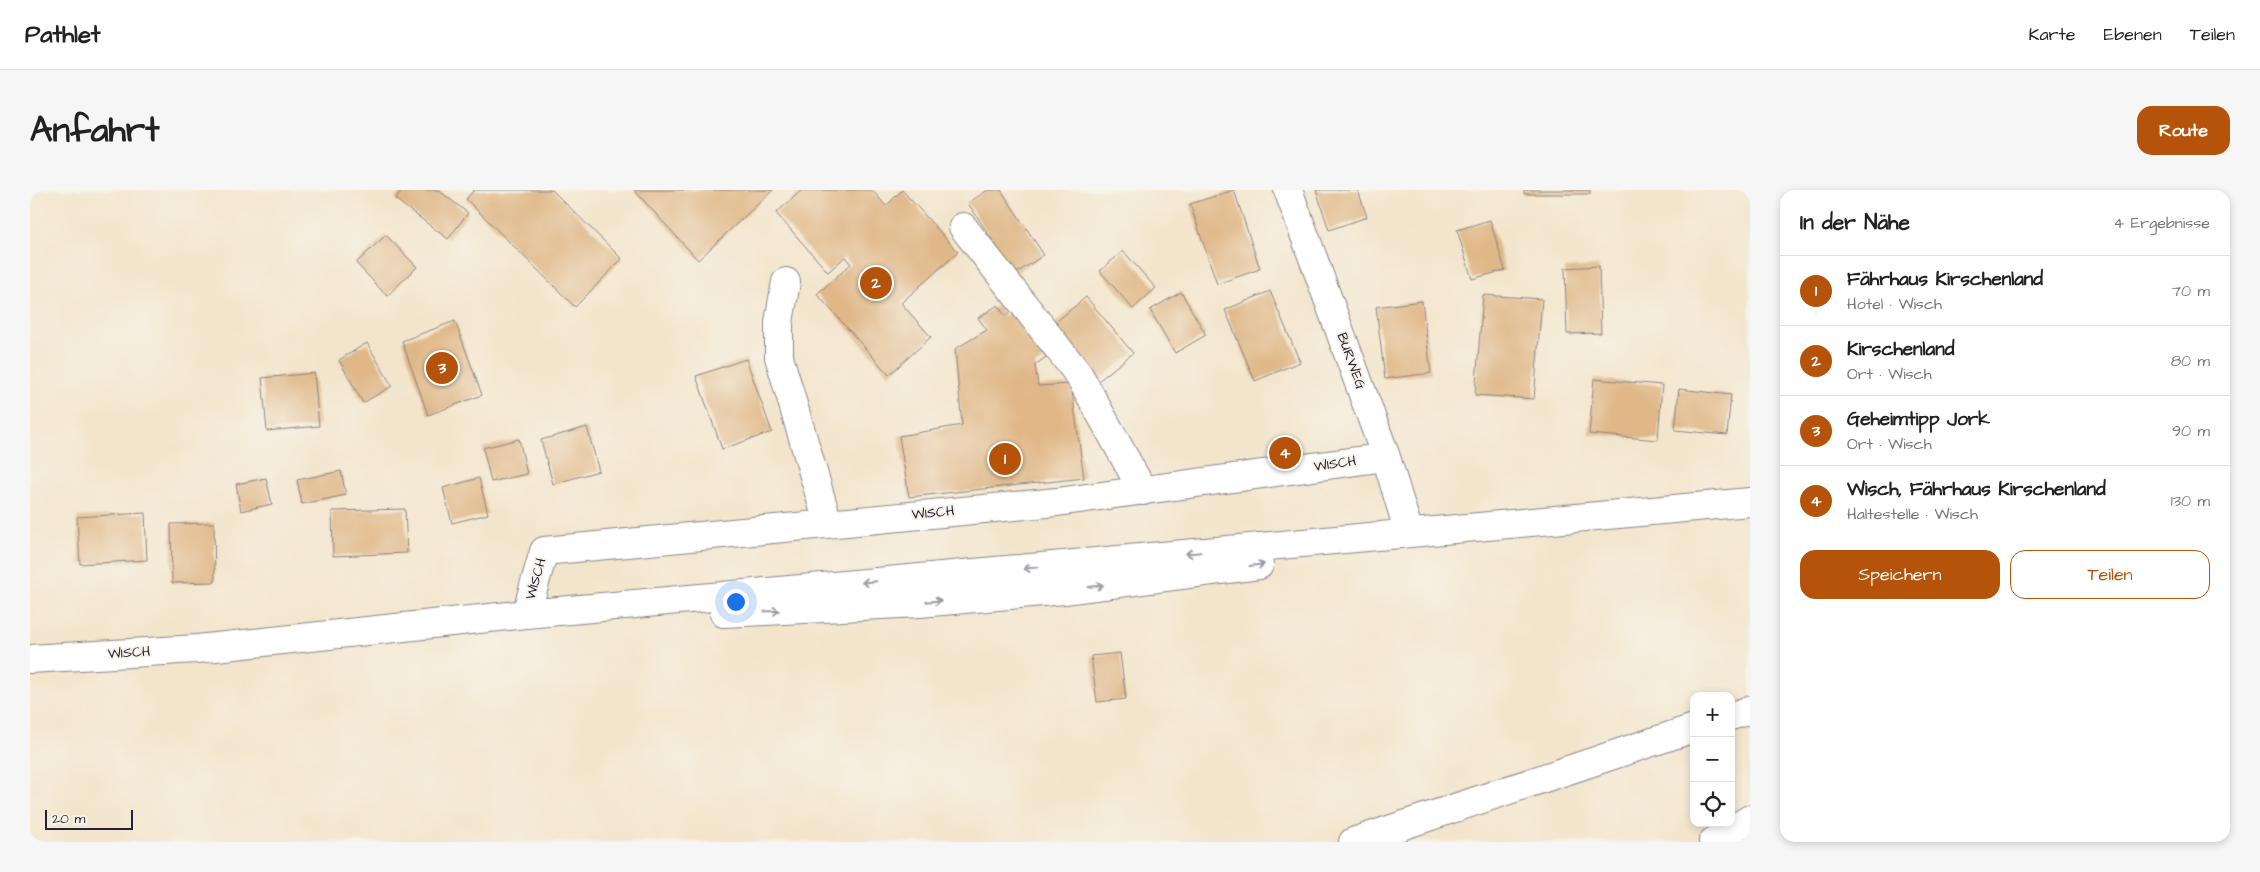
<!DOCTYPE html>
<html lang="de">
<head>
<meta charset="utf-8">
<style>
	:root { --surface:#fff; --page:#f6f6f6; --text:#222; --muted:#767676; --line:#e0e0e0; --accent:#b45309 }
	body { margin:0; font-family:"Architects Daughter",sans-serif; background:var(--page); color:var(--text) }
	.controls { position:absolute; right:15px; bottom:15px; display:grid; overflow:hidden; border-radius:10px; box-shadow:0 2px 8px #0003 }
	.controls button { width:45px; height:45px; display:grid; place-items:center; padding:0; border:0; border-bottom:1px solid var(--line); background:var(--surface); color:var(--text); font:25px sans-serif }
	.scale { position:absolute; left:15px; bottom:12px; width:88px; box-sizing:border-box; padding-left:5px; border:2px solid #22223b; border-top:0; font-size:14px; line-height:18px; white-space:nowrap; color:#22223b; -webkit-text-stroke:4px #f7f3e8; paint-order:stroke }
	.you { position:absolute; left:705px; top:411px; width:18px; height:18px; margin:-12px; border:4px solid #fff; border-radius:50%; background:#1a73e8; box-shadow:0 0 0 8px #1a73e833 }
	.badge { display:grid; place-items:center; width:32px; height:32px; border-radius:50%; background:var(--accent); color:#fff; font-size:16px; font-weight:700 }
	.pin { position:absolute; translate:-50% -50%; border:2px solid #fff; box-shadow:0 1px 5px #0006 }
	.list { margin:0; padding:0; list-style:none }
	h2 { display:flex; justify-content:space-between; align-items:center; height:65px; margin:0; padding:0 20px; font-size:21px }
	h2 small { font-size:16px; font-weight:400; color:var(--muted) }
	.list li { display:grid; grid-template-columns:32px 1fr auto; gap:15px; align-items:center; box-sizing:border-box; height:70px; padding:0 20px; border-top:1px solid var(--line) }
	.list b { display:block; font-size:19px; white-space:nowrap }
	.list p { margin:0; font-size:16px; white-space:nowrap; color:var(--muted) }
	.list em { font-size:16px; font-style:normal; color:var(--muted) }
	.actions { display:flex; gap:10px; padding:15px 20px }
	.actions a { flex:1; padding:11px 0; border:1px solid var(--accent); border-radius:15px; text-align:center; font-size:18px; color:var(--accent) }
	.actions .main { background:var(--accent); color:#fff }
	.icon { flex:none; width:28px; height:28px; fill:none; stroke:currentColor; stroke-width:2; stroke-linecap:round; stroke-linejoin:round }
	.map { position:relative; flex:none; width:1720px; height:652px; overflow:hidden; border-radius:15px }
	header { display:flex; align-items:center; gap:30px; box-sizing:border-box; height:70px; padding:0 25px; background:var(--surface); border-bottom:1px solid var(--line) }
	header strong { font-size:24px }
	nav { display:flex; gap:28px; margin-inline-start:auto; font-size:18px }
	.intro { display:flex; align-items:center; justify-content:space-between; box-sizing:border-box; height:120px; padding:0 30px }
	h1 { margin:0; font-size:35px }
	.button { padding:12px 22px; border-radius:15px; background:var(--accent); color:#fff; font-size:18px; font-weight:700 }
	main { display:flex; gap:30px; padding:0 30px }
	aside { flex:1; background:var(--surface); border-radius:15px; box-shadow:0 2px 8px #0003 }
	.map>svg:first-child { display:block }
	.building { fill:#e0b888 }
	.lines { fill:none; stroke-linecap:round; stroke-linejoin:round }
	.minor-casing { stroke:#8a8484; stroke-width:30 }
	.minor { stroke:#fff; stroke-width:28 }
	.oneway { stroke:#9c9ca7 }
	.labels { text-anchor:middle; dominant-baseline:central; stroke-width:4; stroke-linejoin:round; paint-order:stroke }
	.street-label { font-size:14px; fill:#22223b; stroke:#f7f3e8 }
</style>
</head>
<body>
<header>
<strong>Pathlet</strong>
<nav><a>Karte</a><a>Ebenen</a><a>Teilen</a></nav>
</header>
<div class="intro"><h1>Anfahrt</h1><a class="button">Route</a></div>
<main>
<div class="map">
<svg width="1720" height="652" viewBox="0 0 1720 652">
	<rect width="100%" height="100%" fill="#f7f3e8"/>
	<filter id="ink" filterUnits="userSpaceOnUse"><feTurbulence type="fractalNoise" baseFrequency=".02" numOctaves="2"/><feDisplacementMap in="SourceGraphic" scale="10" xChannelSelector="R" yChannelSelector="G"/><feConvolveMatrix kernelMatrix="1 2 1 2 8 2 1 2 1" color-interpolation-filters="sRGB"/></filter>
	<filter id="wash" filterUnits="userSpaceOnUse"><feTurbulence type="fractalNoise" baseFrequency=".0096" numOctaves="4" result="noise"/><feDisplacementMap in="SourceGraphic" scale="20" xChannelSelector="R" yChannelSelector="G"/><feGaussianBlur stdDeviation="1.12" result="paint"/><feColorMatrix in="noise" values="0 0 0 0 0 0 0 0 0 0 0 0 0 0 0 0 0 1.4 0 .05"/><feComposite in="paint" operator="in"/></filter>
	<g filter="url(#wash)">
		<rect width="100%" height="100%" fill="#f3e5cc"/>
		<g id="blocks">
			<path class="building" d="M372 0H408L438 23 418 49 365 9Z
				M444 0H522L592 69 545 117 436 9Z
				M604 0H743L668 70Z
				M772 0H842L856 16 872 0 928 62 871 113 901 147 859 185 787 104 821 74 815 67 798 82 746 23Z
				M958 0H971L1014 65 985 84 938 13Z
				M1204 0 1230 79 1187 94 1160 14Z
				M1286 0H1328L1337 27 1299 40Z
				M1494 0H1560V4H1494Z
				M1460 30 1475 80 1442 89 1427 40Z
				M356 45 387 77 357 106 326 73Z
				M1093 61 1126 98 1103 119 1070 81Z
				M1569 76 1571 143 1537 144 1535 78Z
				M1240 101 1270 172 1225 191 1195 120Z
				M1151 102 1176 145 1145 163 1120 120Z
				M1453 105 1512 109 1504 209 1445 205Z
				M1056 107 1103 163 1066 193 1020 137Z
				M1392 111 1401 183 1355 189 1346 117Z
				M968 115 975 126 983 121 1016 167 1005 175 1008 196 1041 194 1054 288 879 307 869 246 932 235 925 159 957 140 948 128Z
				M425 131 452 205 398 225 372 151Z
				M337 153 362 196 333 213 309 170Z
				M716 169 742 242 692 259 666 186Z
				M284 183 289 236 237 241 232 188Z
				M1564 189 1632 195 1628 250 1559 244Z
				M1649 199 1701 205 1697 245 1645 240Z
				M557 237 569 281 523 294 511 250Z
				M489 249 497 284 461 292 453 258Z
				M311 281 316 305 272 314 267 290Z
				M236 288 242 314 211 321 206 294Z
				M449 288 458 324 422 333 413 298Z
				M375 319 377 363 303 366 302 321Z
				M115 323 117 370 50 374 47 327Z
				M184 333 185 392 142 393 141 334Z
				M1090 463 1096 509 1067 512 1061 466Z"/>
		</g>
	</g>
	<g filter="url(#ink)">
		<use href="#blocks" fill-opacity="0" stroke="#8a8484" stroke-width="1"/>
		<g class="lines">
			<g class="minor-casing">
				<path id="minor" d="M1258 0 1356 267 1379 343
					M933 37 1049 185 1113 301
					M756 92 749 132V167L798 333
					M694 423 890 413 1034 400 1229 375
					M496 424 514 361 1027 312 1356 267
					M0 469 167 459 496 424 1720 312
					M1701 526 1720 520
					M1323 652 1664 538
					M1683 652 1720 629"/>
			</g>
			<use href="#minor" class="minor"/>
		</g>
		<defs><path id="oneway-shaft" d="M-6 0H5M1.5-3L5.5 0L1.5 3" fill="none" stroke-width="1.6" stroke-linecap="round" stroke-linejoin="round" transform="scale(1.25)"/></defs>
		<g class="oneway">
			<use href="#oneway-shaft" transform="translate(1163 363) rotate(175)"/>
			<use href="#oneway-shaft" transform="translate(1227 375) rotate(-7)"/>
			<use href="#oneway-shaft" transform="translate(1001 378) rotate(175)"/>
			<use href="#oneway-shaft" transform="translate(839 392) rotate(175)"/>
			<use href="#oneway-shaft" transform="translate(1066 396) rotate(-7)"/>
			<use href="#oneway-shaft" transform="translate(904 411) rotate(-5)"/>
			<use href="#oneway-shaft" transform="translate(742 421) rotate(-3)"/>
		</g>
	</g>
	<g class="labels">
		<g class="street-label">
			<text transform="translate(1321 171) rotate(70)">BURWEG</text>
			<text transform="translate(1305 274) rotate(-8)">WISCH</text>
			<text transform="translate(903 323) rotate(-5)">WISCH</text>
			<text transform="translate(506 389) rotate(-74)">WISCH</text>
			<text transform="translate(99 463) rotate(-3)">WISCH</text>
		</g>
	</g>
</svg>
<div class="controls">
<button>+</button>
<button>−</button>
<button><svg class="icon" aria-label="locate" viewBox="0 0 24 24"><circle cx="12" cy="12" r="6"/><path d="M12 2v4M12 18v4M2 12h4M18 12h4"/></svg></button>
</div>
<div class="scale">20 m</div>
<div class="you"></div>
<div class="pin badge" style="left:975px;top:269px">1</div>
<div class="pin badge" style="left:846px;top:93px">2</div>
<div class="pin badge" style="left:412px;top:178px">3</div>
<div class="pin badge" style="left:1255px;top:263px">4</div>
</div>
<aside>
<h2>In der Nähe<small>4 Ergebnisse</small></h2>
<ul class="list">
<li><span class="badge">1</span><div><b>Fährhaus Kirschenland</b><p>Hotel · Wisch</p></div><em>70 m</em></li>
<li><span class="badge">2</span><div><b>Kirschenland</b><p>Ort · Wisch</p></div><em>80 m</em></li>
<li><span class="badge">3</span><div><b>Geheimtipp Jork</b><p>Ort · Wisch</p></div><em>90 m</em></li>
<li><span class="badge">4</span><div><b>Wisch, Fährhaus Kirschenland</b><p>Haltestelle · Wisch</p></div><em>130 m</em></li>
</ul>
<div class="actions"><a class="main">Speichern</a><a>Teilen</a></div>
</aside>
</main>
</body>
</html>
